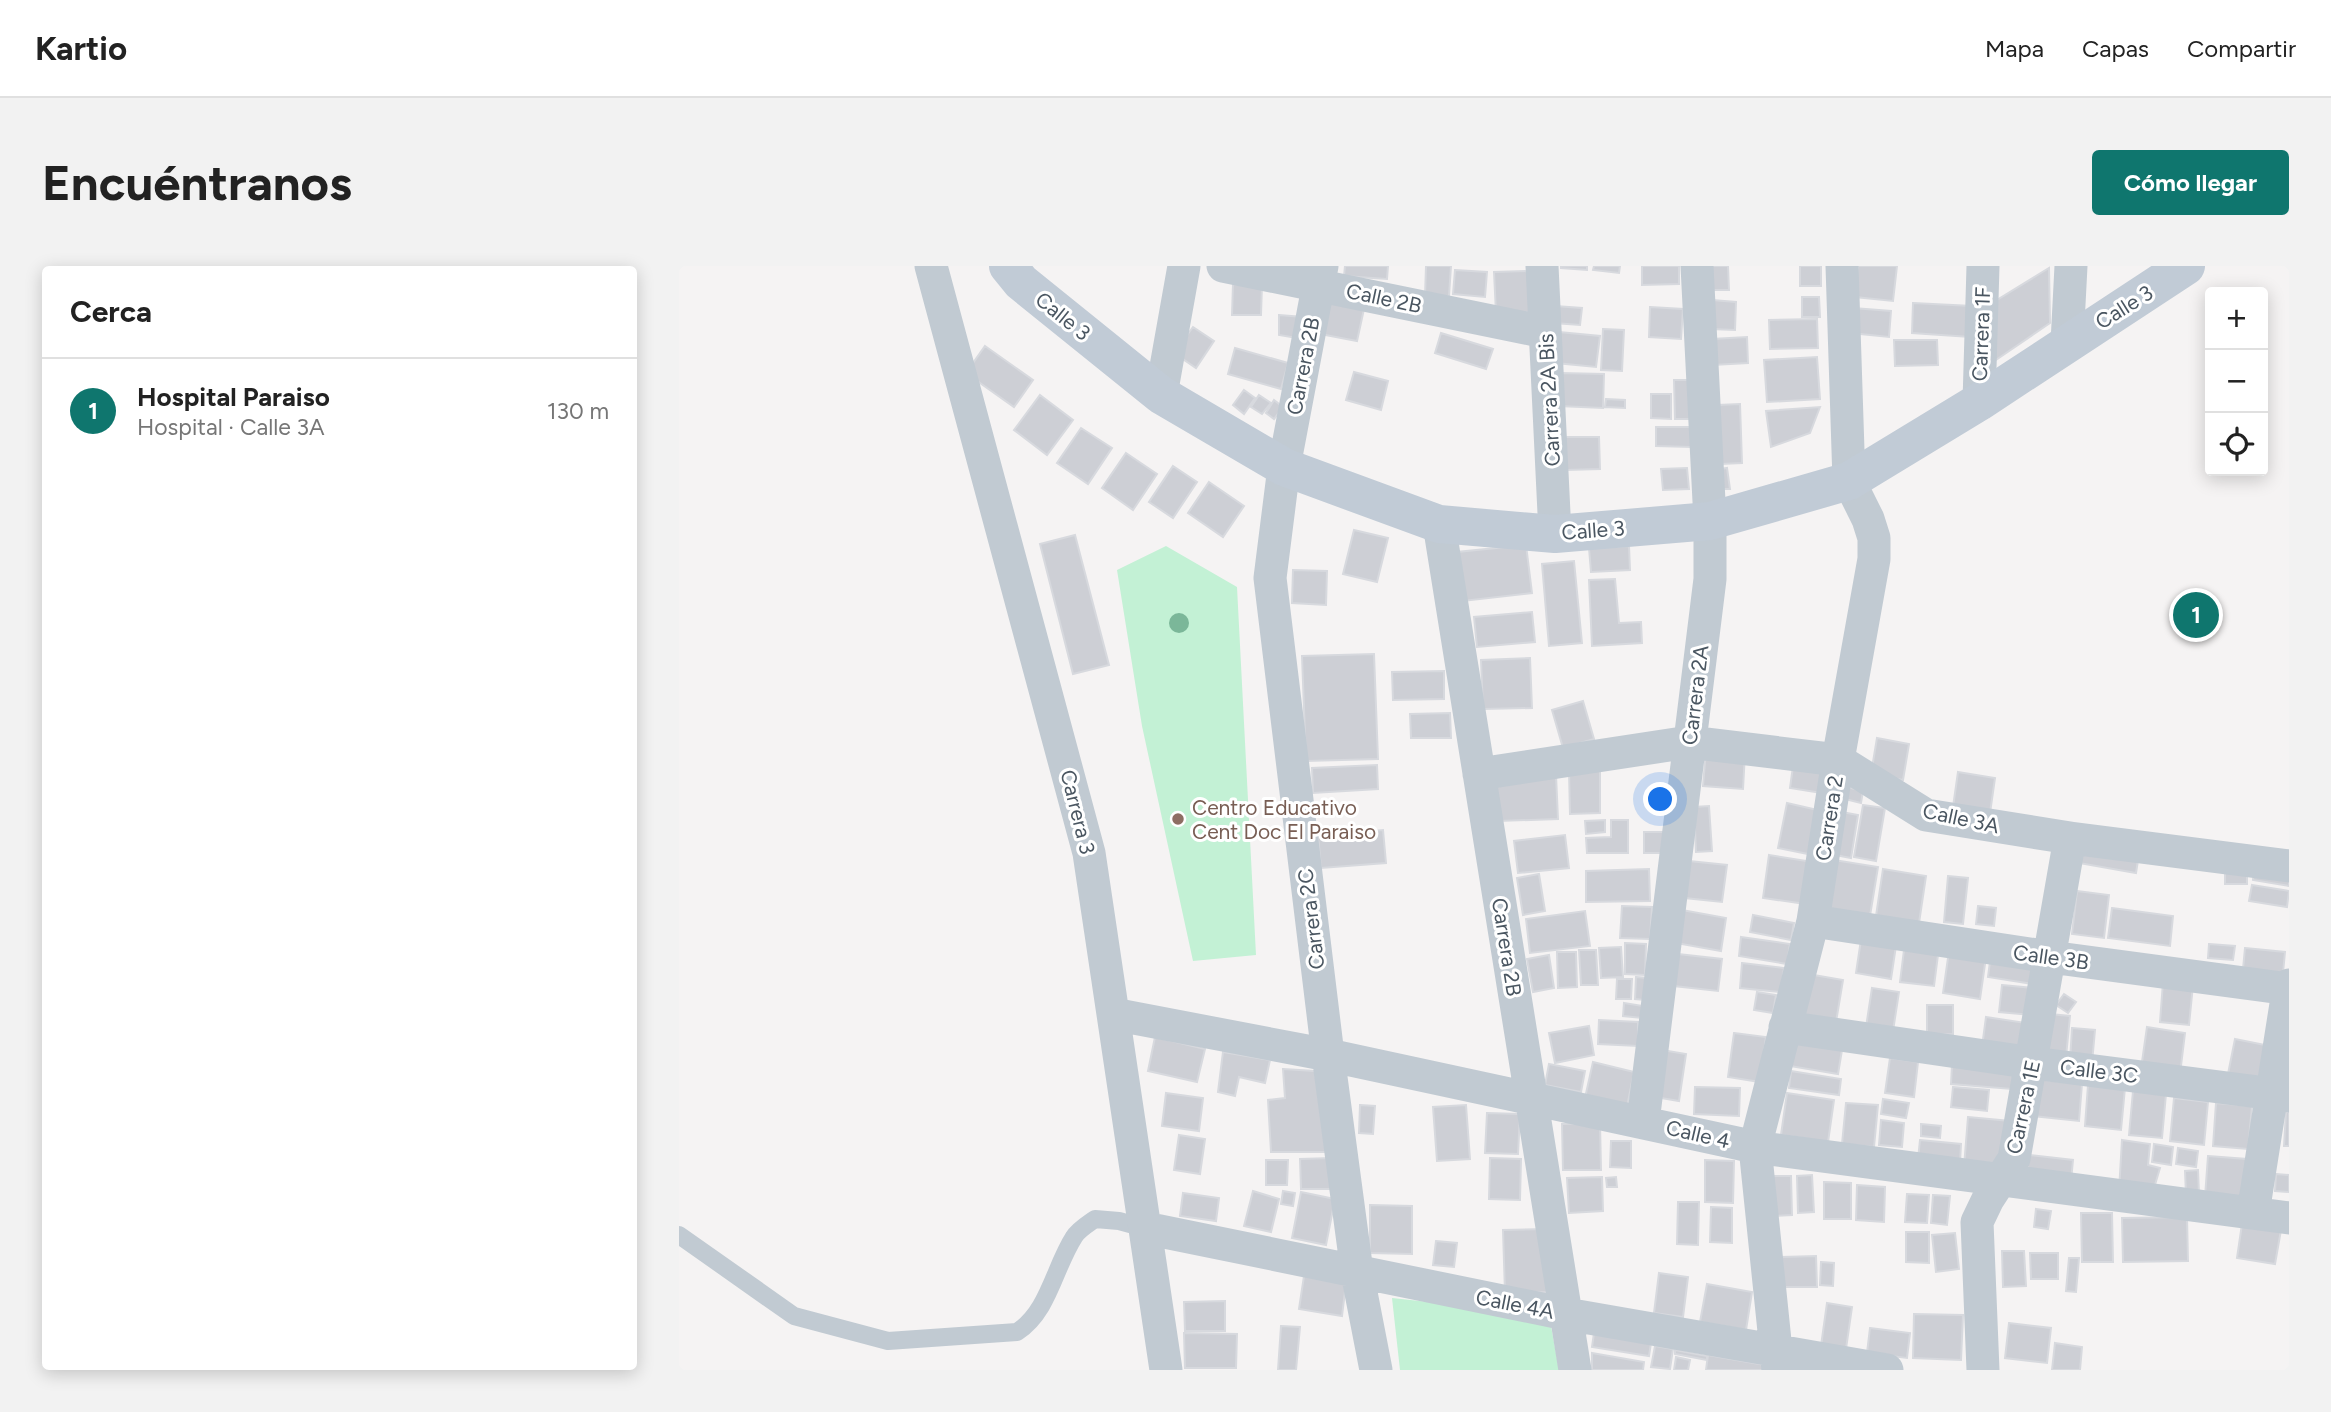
<!DOCTYPE html>
<html lang="es">
<head>
<meta charset="utf-8">
<style>
	:root { --surface:#fff; --page:#f2f2f2; --text:#222; --muted:#767676; --line:#e0e0e0; --accent:#0f766e }
	body { margin:0; font-family:Figtree,sans-serif; background:var(--page); color:var(--text) }
	.controls { position:absolute; right:21px; top:21px; display:grid; overflow:hidden; border-radius:7px; box-shadow:0 4px 18px #0003 }
	.controls button { width:63px; height:63px; display:grid; place-items:center; padding:0; border:0; border-bottom:2px solid var(--line); background:var(--surface); color:var(--text); font:35px sans-serif }
	.you { position:absolute; left:982px; top:534px; width:24px; height:24px; margin:-18px; border:5px solid #fff; border-radius:50%; background:#1a73e8; box-shadow:0 0 0 10px #1a73e833 }
	.badge { display:grid; place-items:center; width:46px; height:46px; border-radius:50%; background:var(--accent); color:#fff; font-size:23px; font-weight:700 }
	.pin { position:absolute; translate:-50% -50%; border:4px solid #fff; box-shadow:0 2px 7px #0006 }
	.list { margin:0; padding:0; list-style:none }
	h2 { display:flex; justify-content:space-between; align-items:center; height:91px; margin:0; padding:0 28px; font-size:30px }
	h2 small { font-size:23px; font-weight:400; color:var(--muted) }
	.list li { display:grid; grid-template-columns:46px 1fr auto; gap:21px; align-items:center; box-sizing:border-box; height:105px; padding:0 28px; border-top:2px solid var(--line) }
	.list b { display:block; font-size:26px; white-space:nowrap }
	.list p { margin:0; font-size:23px; white-space:nowrap; color:var(--muted) }
	.list em { font-size:23px; font-style:normal; color:var(--muted) }
	.icon { flex:none; width:38px; height:38px; fill:none; stroke:currentColor; stroke-width:2; stroke-linecap:round; stroke-linejoin:round }
	.map { position:relative; flex:none; width:1610px; height:1104px; overflow:hidden; border-radius:7px }
	header { display:flex; align-items:center; gap:42px; box-sizing:border-box; height:98px; padding:0 35px; background:var(--surface); border-bottom:2px solid var(--line) }
	header strong { font-size:33px }
	nav { display:flex; gap:38px; margin-inline-start:auto; font-size:24px }
	.intro { display:flex; align-items:center; justify-content:space-between; box-sizing:border-box; height:168px; padding:0 42px }
	h1 { margin:0; font-size:49px }
	.button { padding:18px 32px; border-radius:7px; background:var(--accent); color:#fff; font-size:24px; font-weight:700 }
	main { display:flex; gap:42px; padding:0 42px }
	aside { flex:1; background:var(--surface); border-radius:7px; box-shadow:0 4px 18px #0003 }
	.map>svg:first-child { display:block }
	.green { fill:#c3f1d5 }
	.building { fill:#cdcfd5; stroke:#d7d9de; stroke-width:2 }
	.lines { fill:none; stroke-linecap:round; stroke-linejoin:round }
	.lane { stroke:#c1cad2; stroke-width:18 }
	.street { stroke:#c1cad2; stroke-width:33 }
	.secondary { stroke:#c1cbd6; stroke-width:38 }
	.tree { fill:#7bb799 }
	.education-dot { fill:#8d6e63; stroke:#fff; stroke-width:2.5 }
	.labels { text-anchor:middle; dominant-baseline:central; stroke-width:6; stroke-linejoin:round; paint-order:stroke }
	.street-label { font-size:21px; fill:#4a5661; stroke:#fff }
	.education-label { font-size:21px; fill:#785e54; stroke:#fff; text-anchor:start }
</style>
</head>
<body>
<header>
<strong>Kartio</strong>
<nav><a>Mapa</a><a>Capas</a><a>Compartir</a></nav>
</header>
<div class="intro"><h1>Encuéntranos</h1><a class="button">Cómo llegar</a></div>
<main>
<aside>
<h2>Cerca<small></small></h2>
<ul class="list">
<li><span class="badge">1</span><div><b>Hospital Paraiso</b><p>Hospital · Calle 3A</p></div><em>130 m</em></li>
</ul>
</aside>
<div class="map">
<svg width="1610" height="1104" viewBox="0 0 1610 1104">
	<rect width="100%" height="100%" fill="#f5f3f3"/>
	<path class="green" d="M487 280 558 321 577 689 514 695 463 460 438 304Z
		M713 1032 870 1049 880 1104H721Z"/>
	<path class="building" d="M666 0H709L708 13 665 10Z
		M747 0H772L770 30H746Z
		M882 0H908V4L882 2Z
		M915 0H941L940 7 914 4Z
		M963 0H1000V18L963 19Z
		M1030 0H1049L1050 24H1031Z
		M1121 0H1142V20H1121Z
		M1179 0H1218L1214 35 1176 31Z
		M1370 2 1371 57 1314 96 1313 37Z
		M776 4 808 6 806 31 774 28Z
		M850 5 851 46 817 47 815 6Z
		M554 18 583 19 582 49H553Z
		M1123 31H1140L1141 51H1123Z
		M1033 34 1057 36 1056 64 1032 63Z
		M648 35 685 43 678 75 641 68Z
		M1234 37 1293 40 1291 71 1233 67Z
		M876 40 903 42 901 59 875 57Z
		M971 41 1004 43 1002 73 970 71Z
		M1174 42 1212 45 1210 71 1172 67Z
		M600 49 624 51V73L600 69Z
		M1138 53 1139 82 1091 83 1090 54Z
		M514 61 535 75 517 102 495 87Z
		M924 63 945 64 943 105 922 104Z
		M880 66 921 70 917 101 877 97Z
		M762 67 814 83 807 103 756 87Z
		M1068 71 1069 97 1034 99 1033 73Z
		M1215 74H1258L1259 99 1216 100Z
		M306 80 354 114 335 141 287 107Z
		M556 82 609 97 602 123 549 108Z
		M1138 91 1141 133 1088 136 1085 94Z
		M675 106 709 115 702 144 667 134Z
		M881 107 925 108 924 142 880 140Z
		M995 114H1013L1014 153H996Z
		M565 124 576 132 565 148 554 139Z
		M972 128H992V153L972 152Z
		M361 129 394 154 368 189 335 164Z
		M580 129 592 137 583 148 572 141Z
		M927 133 946 134V142L926 141Z
		M595 134 604 141 595 153 587 147Z
		M1061 138 1063 197 1042 198 1039 139Z
		M1141 141 1131 167 1092 181 1087 145Z
		M977 161H1013V181L977 180Z
		M402 162 433 182 409 218 378 197Z
		M886 171H920L921 203 887 204Z
		M447 187 478 208 454 244 423 222Z
		M494 200 518 216 494 252 470 236Z
		M1008 202 1010 223 984 224 982 203Z
		M1048 202 1051 223H1044L1041 203Z
		M530 216 565 240 544 271 509 247Z
		M675 264 709 272 698 316 664 308Z
		M396 269 430 399 394 408 361 278Z
		M847 279 853 327 784 335 778 286Z
		M950 280 951 304 912 306 910 282Z
		M895 295 903 377 870 380 863 298Z
		M614 304 648 305 647 339 613 337Z
		M936 313 940 357 962 356 963 377 913 380 910 314Z
		M853 346 856 376 798 381 795 351Z
		M695 388 699 493 627 495 623 390Z
		M851 392 853 442 804 443 802 394Z
		M765 405V433L714 434 713 406Z
		M904 435 915 473 884 482 873 444Z
		M771 447 772 472H732L731 448Z
		M1198 472 1230 478 1224 514 1192 508Z
		M1027 484 1066 487 1064 523 1024 520Z
		M1115 493 1147 497 1143 527 1111 522Z
		M698 499 699 523 634 527 633 502Z
		M890 505H921V547L891 548Z
		M1279 506 1316 512 1311 547 1274 541Z
		M877 509 879 553 819 555 817 511Z
		M1168 521 1184 525 1182 537 1166 533Z
		M1108 537 1143 545 1134 589 1099 582Z
		M1184 539 1206 542 1197 595 1175 591Z
		M1030 540 1033 585 1017 586 1015 541Z
		M1163 546 1179 549 1172 592 1156 589Z
		M926 554V566L907 568 906 555Z
		M932 554H949V587H908L907 572 932 571Z
		M704 564 707 597 642 602 639 570Z
		M965 566H984V587H965Z
		M886 569 890 602 839 607 835 575Z
		M1403 578 1460 588 1457 607 1400 597Z
		M1090 589 1134 596 1127 638 1084 632Z
		M1155 594 1199 601 1191 650 1147 644Z
		M1010 595 1048 599 1043 636 1006 632Z
		M970 603 971 635 907 636V605Z
		M1204 603 1247 610 1240 657 1197 650Z
		M1575 603 1610 608V620L1574 614Z
		M1546 607H1568V618H1546Z
		M860 608 866 645 844 649 838 612Z
		M1269 610 1289 612 1284 658 1265 656Z
		M1573 619 1610 625 1608 641 1570 635Z
		M1398 625 1430 629 1425 672 1393 668Z
		M943 640 973 641 971 673 941 672Z
		M1299 640 1317 642 1315 660 1297 658Z
		M1433 642 1494 650 1491 680 1429 672Z
		M1003 644 1047 652 1042 685 997 677Z
		M906 645 911 680 851 687 847 653Z
		M1074 649 1115 657 1112 674 1071 666Z
		M1183 667 1218 673 1212 713 1177 707Z
		M1062 671 1111 678 1108 698 1060 690Z
		M1226 676 1260 681 1255 720 1221 716Z
		M946 677 967 678 966 709 946 708Z
		M1530 678 1556 680 1554 694 1529 692Z
		M942 681 944 711 922 712 920 682Z
		M1566 682 1606 686 1604 707 1564 703Z
		M900 684H917L919 719H902Z
		M1270 685 1307 691 1301 733 1264 727Z
		M878 686H897L898 721 879 722Z
		M999 688 1043 693 1039 725 995 720Z
		M1312 688 1357 695 1354 718 1309 711Z
		M870 689 875 722 854 726 848 693Z
		M1063 697 1105 702 1102 726 1061 722Z
		M1129 708 1164 714 1157 756 1122 750Z
		M957 711 968 712 966 734 956 733Z
		M938 713H953L952 733H937Z
		M1484 716 1514 719 1510 759 1481 756Z
		M1323 719 1354 722 1352 749 1320 746Z
		M1193 722 1220 726 1214 765 1187 761Z
		M1078 726 1097 729 1094 747 1075 744Z
		M1385 728 1397 736 1389 747 1377 739Z
		M945 737 964 740 963 752 944 750Z
		M1248 739H1274V768L1248 769Z
		M1371 748 1391 750 1387 791 1367 789Z
		M1307 751 1347 757 1343 787 1303 781Z
		M920 754 959 756V780L919 778Z
		M910 760 915 789 876 797 870 767Z
		M1468 761 1506 767 1501 808 1462 803Z
		M1393 762 1416 764 1413 797 1391 795Z
		M1055 767 1087 771 1081 816 1049 811Z
		M476 771 526 783 518 816 469 805Z
		M1556 773 1591 780 1582 820 1548 813Z
		M1115 776 1163 784 1159 808 1111 800Z
		M983 784 1007 788 1000 835 976 831Z
		M544 786 591 794 586 817 560 811 556 830 539 826Z
		M1211 792 1239 796 1235 831 1206 827Z
		M914 796 955 806 948 841 906 832Z
		M870 798 906 805 902 826 866 819Z
		M1273 799 1335 805 1333 823 1272 818Z
		M604 803 636 805 647 886H592L589 834 606 832Z
		M1112 805 1162 813 1160 829 1110 822Z
		M1357 813 1403 818 1400 855 1354 850Z
		M1409 819 1446 822 1442 864 1406 860Z
		M1016 821 1061 822 1060 850 1015 848Z
		M1274 821 1310 824 1308 845 1272 841Z
		M1454 825 1487 828 1483 872 1450 869Z
		M487 827 524 832 520 865 483 860Z
		M1108 827 1155 834 1149 876 1102 869Z
		M1495 832 1529 836 1525 879 1491 875Z
		M1204 833 1230 837 1227 852 1202 848Z
		M1167 837 1199 839 1195 881 1163 878Z
		M1537 837 1573 840 1569 883 1534 880Z
		M681 839 696 840 694 868 680 867Z
		M787 839 791 893 758 895 754 841Z
		M1607 846H1610V880H1605Z
		M808 847 841 848 839 888 806 887Z
		M1289 851 1331 855 1326 905 1285 901Z
		M1202 854 1225 857 1223 881 1200 879Z
		M921 857 922 904H884L883 858Z
		M1242 858 1262 860 1261 872 1242 870Z
		M500 869 526 873 521 908 495 904Z
		M1241 874 1282 878 1281 897 1239 893Z
		M1443 874 1471 878 1469 899 1481 902 1473 929 1440 925Z
		M932 875H952V902L931 901Z
		M1475 878 1494 881 1492 899 1473 896Z
		M1499 882 1519 885 1517 901 1497 898Z
		M1350 889 1394 894 1392 915 1348 911Z
		M1529 890 1568 893 1565 934 1526 931Z
		M653 892V923H622L621 893Z
		M811 892 842 893 841 934 810 933Z
		M587 894H609L608 919H587Z
		M1026 894 1055 895 1054 937 1026 936Z
		M1519 904 1520 928 1507 929 1506 905Z
		M1597 908 1610 909V926L1596 925Z
		M1133 909 1135 946 1119 947 1118 910Z
		M1093 910H1112L1113 949 1094 950Z
		M923 911 924 945 890 947 888 912Z
		M937 911 938 921H928L927 912Z
		M1145 916 1172 917V953H1145Z
		M1178 919 1206 921 1205 956 1177 954Z
		M574 925 600 933 592 966 565 960Z
		M604 925 616 927 614 940 602 938Z
		M622 926 656 933 647 979 613 972Z
		M504 927 540 932 537 955 501 950Z
		M1228 928 1250 929 1248 957 1226 956Z
		M1254 929 1271 930 1268 959 1252 957Z
		M999 936H1020L1019 979 998 978Z
		M691 939 733 940V988L691 987Z
		M1032 941 1053 942V977L1031 976Z
		M1357 943 1372 945 1369 963 1355 961Z
		M1402 947H1433L1434 996H1403Z
		M1508 951 1509 995 1444 996 1443 952Z
		M1563 958 1602 964 1596 998 1558 992Z
		M867 963 869 1026 826 1027 824 964Z
		M1227 966H1250V997L1227 996Z
		M1276 967 1280 1003 1257 1006 1253 969Z
		M757 975 778 977 775 1001 754 999Z
		M1323 985H1345L1347 1020 1324 1021Z
		M1351 987H1379V1013H1352Z
		M1137 990 1138 1021H1104L1103 991Z
		M1390 992H1400L1397 1026 1387 1025Z
		M1142 996 1155 997 1154 1020 1141 1019Z
		M980 1007 1009 1011 1004 1051 975 1047Z
		M625 1010 667 1017 663 1050 620 1043Z
		M1028 1018 1073 1026 1067 1064 1021 1056Z
		M546 1035V1065H506L505 1036Z
		M1148 1037 1173 1041 1167 1083 1142 1080Z
		M1235 1048 1284 1049 1282 1094 1234 1092Z
		M1330 1057 1372 1062 1368 1097 1326 1092Z
		M602 1060 621 1061 617 1104H599Z
		M1191 1062 1231 1067 1228 1092 1188 1087Z
		M505 1067 558 1068 557 1102H506Z
		M915 1067 972 1077 970 1090 913 1081Z
		M1376 1077 1403 1081 1401 1104H1373Z
		M976 1080 994 1083 991 1103 972 1101Z
		M996 1084 1028 1090V1094L996 1088Z
		M913 1087 965 1096 964 1104H913Z
		M1029 1089 1086 1099 1085 1104H1027Z
		M997 1091 1011 1094 1009 1104H995Z"/>
	<g class="lines">
		<path class="lane" d="M0 969 115 1050 209 1075 338 1066C370 1045 375 1002 395 971 399 964 409 958 416 953L440 955 466 962"/>
		<path class="street" d="M252 0 410 587 487 1104
			M544 0 866 66
			M643 0 605 201 591 312 649 789 678 1006 697 1104
			M863 0 876 268
			M1388 77 1392 0
			M482 129 505 0
			M1300 136 1304 0
			M760 258 896 1104
			M800 508 1010 476 1159 494 1247 549 1391 572 1610 600
			M1134 655 1371 691 1610 723
			M434 748 649 789 1076 881 1610 952
			M1106 761 1354 797 1610 830
			M964 856 1031 313V255L1018 0
			M1574 947 1610 719
			M466 962 887 1048 1208 1104
			M1099 1104 1076 881 1134 655 1159 494 1195 293V272L1189 253 1170 215 1163 0
			M1304 1104 1298 956 1309 933 1335 893 1391 572"/>
		<path class="secondary" d="M329 0 342 16 482 129 605 201 760 258 876 268 1031 255 1170 215 1300 136 1507 0"/>
	</g>
	<circle class="tree" cx="500" cy="357" r="10"/>
	<circle class="education-dot" cx="499" cy="553" r="7"/>
	<g class="labels">
		<g class="street-label">
			<text transform="translate(705 32) rotate(12)">Calle 2B</text>
			<text transform="translate(1445 41) rotate(-32)">Calle 3</text>
			<text transform="translate(384 50) rotate(39)">Calle 3</text>
			<text transform="translate(1302 68) rotate(-88)">Carrera 1F</text>
			<text transform="translate(624 100) rotate(-79)">Carrera 2B</text>
			<text transform="translate(870 134) rotate(-93)">Carrera 2A Bis</text>
			<text transform="translate(914 264) rotate(-4)">Calle 3</text>
			<text transform="translate(1016 429) rotate(-83)">Carrera 2A</text>
			<text transform="translate(399 546) rotate(76)">Carrera 3</text>
			<text transform="translate(1150 552) rotate(-81)">Carrera 2</text>
			<text transform="translate(1282 552) rotate(12)">Calle 3A</text>
			<text transform="translate(632 653) rotate(-97)">Carrera 2C</text>
			<text transform="translate(828 681) rotate(81)">Carrera 2B</text>
			<text transform="translate(1372 691) rotate(8)">Calle 3B</text>
			<text transform="translate(1420 805) rotate(7)">Calle 3C</text>
			<text transform="translate(1344 841) rotate(-78)">Carrera 1E</text>
			<text transform="translate(1019 868) rotate(13)">Calle 4</text>
			<text transform="translate(836 1038) rotate(11)">Calle 4A</text>
		</g>
		<g class="education-label">
			<text x="513" y="541">Centro Educativo<tspan x="513" dy="24">Cent Doc El Paraiso</tspan></text>
		</g>
	</g>
</svg>
<div class="controls">
<button>+</button>
<button>−</button>
<button><svg class="icon" aria-label="locate" viewBox="0 0 24 24"><circle cx="12" cy="12" r="6"/><path d="M12 2v4M12 18v4M2 12h4M18 12h4"/></svg></button>
</div>
<div class="you"></div>
<div class="pin badge" style="left:1517px;top:349px">1</div>
</div>
</main>
</body>
</html>
